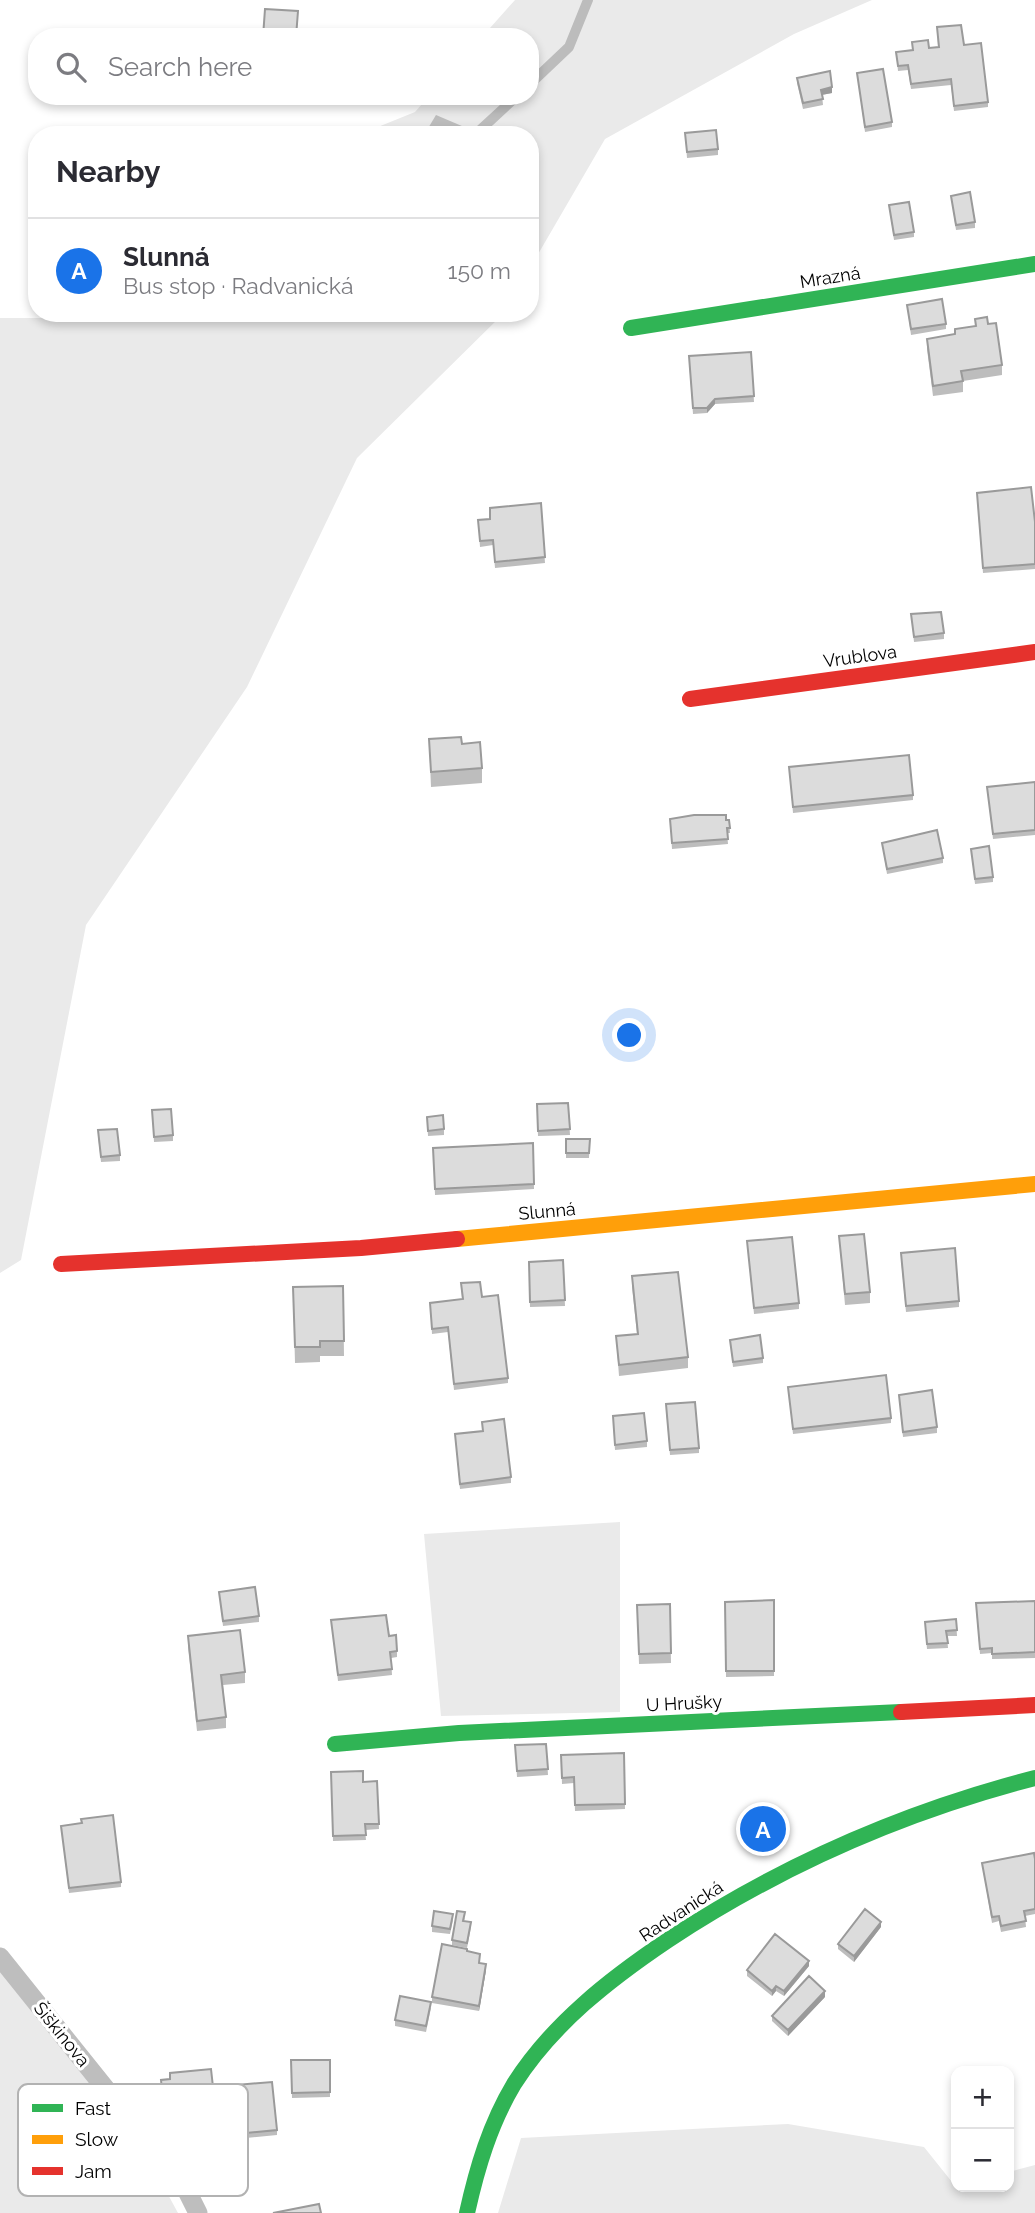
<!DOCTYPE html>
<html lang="en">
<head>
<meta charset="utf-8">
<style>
	:root { --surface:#fff; --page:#f2f2f3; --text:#2b2b33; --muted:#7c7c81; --line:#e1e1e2; --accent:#1a73e8 }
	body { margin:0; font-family:Raleway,sans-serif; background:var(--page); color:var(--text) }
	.controls { position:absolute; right:21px; bottom:21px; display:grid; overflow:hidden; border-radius:14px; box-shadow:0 4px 10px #0003 }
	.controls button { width:63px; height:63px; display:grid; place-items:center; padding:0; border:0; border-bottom:2px solid var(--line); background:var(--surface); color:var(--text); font:35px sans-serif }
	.you { position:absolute; left:630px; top:1036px; width:24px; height:24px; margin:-18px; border:5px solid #fff; border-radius:50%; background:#1a73e8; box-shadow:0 0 0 10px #1a73e833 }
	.badge { display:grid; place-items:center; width:46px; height:46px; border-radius:50%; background:var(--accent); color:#fff; font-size:23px; font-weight:700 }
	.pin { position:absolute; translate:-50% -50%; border:4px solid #fff; box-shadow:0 2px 7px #0006 }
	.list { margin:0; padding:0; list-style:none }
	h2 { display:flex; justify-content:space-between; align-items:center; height:91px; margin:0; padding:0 28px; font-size:30px }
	h2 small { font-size:23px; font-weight:400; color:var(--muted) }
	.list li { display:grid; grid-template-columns:46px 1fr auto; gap:21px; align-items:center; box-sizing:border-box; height:105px; padding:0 28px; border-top:2px solid var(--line) }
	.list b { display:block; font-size:26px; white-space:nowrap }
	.list p { margin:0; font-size:23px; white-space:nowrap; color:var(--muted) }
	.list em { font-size:23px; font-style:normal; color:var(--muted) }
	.icon { flex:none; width:38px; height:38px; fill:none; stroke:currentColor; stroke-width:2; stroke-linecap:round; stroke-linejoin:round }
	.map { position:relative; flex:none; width:1035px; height:2213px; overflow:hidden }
	.search { position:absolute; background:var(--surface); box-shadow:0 4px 10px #0003; left:28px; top:28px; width:511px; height:77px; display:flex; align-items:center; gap:18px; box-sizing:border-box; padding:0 24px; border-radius:28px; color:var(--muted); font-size:26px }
	.panel { position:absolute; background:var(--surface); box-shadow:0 4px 10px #0003; left:28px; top:126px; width:511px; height:196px; border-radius:28px }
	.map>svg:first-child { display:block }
	.green { fill:#eaeaea }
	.water { fill:#bcbcbc }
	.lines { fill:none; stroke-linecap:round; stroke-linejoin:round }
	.stream { stroke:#bcbcbc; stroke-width:10 }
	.lane { stroke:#bebebe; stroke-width:19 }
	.fast { stroke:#30b455; stroke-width:16 }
	.slow { stroke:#ff9f0a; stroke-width:16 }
	.jam { stroke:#e5322d; stroke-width:16 }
	.wall { fill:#bdbdbd }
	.shaded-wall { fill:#9a9a9a }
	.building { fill:#dcdcdc; stroke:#9a9a9a; stroke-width:2 }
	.labels { text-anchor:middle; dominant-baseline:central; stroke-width:6; stroke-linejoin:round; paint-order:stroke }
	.street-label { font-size:18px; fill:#000; stroke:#fff }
	.key { fill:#fff; stroke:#b2b2b2; stroke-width:2 }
	.key-label { font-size:19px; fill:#000 }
</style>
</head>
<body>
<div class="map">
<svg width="1035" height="2213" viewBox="0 0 1035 2213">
	<rect width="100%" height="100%" fill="#fff"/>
	<path class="green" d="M515 0H872L794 34 605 139 530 268V135H358L415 112 429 96H530V37H482Z
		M77 313H504L357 458 247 687 86 925 21 1260 0 1273V318H72Z
		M620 1522V1712L441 1716 424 1534Z
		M0 1965 152 2165 178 2213H0Z
		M788 2124 924 2147 956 2187H1009V2172L1035 2165V2213H498L521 2138Z"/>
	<path class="water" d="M436 115 483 135H424Z"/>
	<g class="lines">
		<path class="stream" d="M530 84 569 47 588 0
			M478 132 517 96"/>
		<path class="lane" d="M0 1957 186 2189 198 2213"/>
		<path class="fast" d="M631 328 1035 264
			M335 1744 459 1733 901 1712
			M467 2213C477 2168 490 2124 514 2084 552 2024 610 1979 668 1940 782 1865 903 1812 1035 1778"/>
		<path class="slow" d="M457 1239 1035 1184"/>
		<path class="jam" d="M690 699 1035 652
			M61 1264 361 1248 457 1239
			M901 1712 1035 1705"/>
	</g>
	<path class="wall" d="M937 27 964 45 988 102V107L954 111 951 85 911 89 908 70 898 71 896 52 938 47Z
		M857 73 892 122V127L865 132Z
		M797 78 832 93 822 95 823 105 803 109 797 83Z
		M259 96H293L292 104 259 101Z
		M685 133 718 149V155L687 158Z
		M951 196 975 222V228L956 230Z
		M889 205 914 232V237L894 240Z
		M907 305 946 324V329L911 335Z
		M975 319 988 324 1002 365V375L963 381V392L933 396 927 349V339L955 334 975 327Z
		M751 352 754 402 715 404 707 413 693 414 689 361Z
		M977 498 1035 522V569L983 573Z
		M541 503 545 563 495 568 493 545 480 547 478 520 490 519Z
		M911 614 944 633V639L914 642Z
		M429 739 462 744 482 768V783L431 787Z
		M789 767 913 795V800L793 813Z
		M1035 782V835L993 839 987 787Z
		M670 819 729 820 730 833H727L728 844 672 849Z
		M882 843 943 858V863L887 874Z
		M971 849 993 877V882L975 884Z
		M568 1103 570 1135 538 1136 537 1104Z
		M152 1110 173 1135V1141L154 1142Z
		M427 1117 444 1129V1135L428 1136Z
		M98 1136 120 1155V1161L101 1162Z
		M566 1139H590L589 1158H566Z
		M533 1143 534 1189 435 1195 433 1149Z
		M839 1236 870 1292V1303L845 1305Z
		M747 1241 799 1303V1309L754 1314Z
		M901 1259 959 1301V1307L906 1312Z
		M563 1260 565 1306 530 1307 529 1262Z
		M632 1276 688 1357V1368L619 1376 616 1336 637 1334 632 1287Z
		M461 1283 482 1297 508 1378V1383L454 1390 448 1332 432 1334 430 1303 462 1299Z
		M343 1286 344 1356H320V1362L295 1363 293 1287Z
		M730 1340 763 1358V1363L733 1367Z
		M788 1387 891 1418V1423L793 1434Z
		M899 1395 937 1427V1433L903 1437Z
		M666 1409 699 1448V1453L670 1455Z
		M613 1422 647 1441V1447L615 1450Z
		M455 1434 511 1477V1483L460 1489Z
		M219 1592 259 1616V1622L223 1626Z
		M774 1600V1676L726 1677 725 1602Z
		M1035 1601V1658L992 1659V1653L980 1654 976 1608Z
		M670 1604 671 1663 639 1664 637 1605Z
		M956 1619 957 1636H947L948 1648 927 1649 925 1627Z
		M331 1620 389 1636 397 1651V1657L391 1658 392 1675 338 1681Z
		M188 1636 245 1672V1683L223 1685 226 1717V1728L197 1731 188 1647Z
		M546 1744 548 1775 517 1777 515 1745Z
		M624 1753 625 1809 575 1811 574 1783 562 1784 561 1755Z
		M331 1772 363 1782 377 1781 379 1829 365 1830 366 1840 333 1841Z
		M81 1819 121 1882V1887L69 1893 61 1826 81 1824Z
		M1035 1859V1914L1025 1916 1026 1927 1001 1932 999 1921 992 1923 982 1863Z
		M465 1917 464 1921 471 1927 467 1948 452 1945V1940Z
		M453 1920 450 1934 432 1932V1926Z
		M881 1927 854 1962 838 1949V1944Z
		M467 1951 486 1970 479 2011 432 2003V1997Z
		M809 1966 784 1996 776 1991 772 1996 747 1976V1970Z
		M825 1997 788 2036 772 2021V2016Z
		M431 2008 426 2032 395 2026V2020Z
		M291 2060H330V2097L292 2098Z
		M170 2073 213 2087 277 2130V2135L205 2142 198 2148 186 2150 176 2145 174 2123 165 2124 161 2086 170 2079Z"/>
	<path class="shaded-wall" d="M832 87V93L821 95V90Z
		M715 399V404L707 413V408Z
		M881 1922V1927L854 1962V1956Z
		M809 1961V1966L784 1996V1991Z
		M486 1964V1970L479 2011V2006Z
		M776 1986V1991L772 1996V1991Z
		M825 1991V1997L788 2036V2030Z
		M205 2137V2142L198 2148V2143Z"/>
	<path class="building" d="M265 9 298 11 296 37H263Z
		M961 25 964 45 981 43 988 102 954 106 951 79 911 84 908 65 898 66 896 52 913 50 912 42 928 40 929 48 939 47 937 27Z
		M883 69 892 122 865 127 857 73Z
		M830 71 832 87 821 90 823 99 803 103 797 78Z
		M262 96H292V99Z
		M716 130 718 149 687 152 685 133Z
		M970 192 975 222 956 225 951 196Z
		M909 202 914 232 894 235 889 205Z
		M942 299 946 324 911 329 907 305Z
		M987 317 988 324 996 323 1002 365 961 371 963 381 933 386 927 339 955 334V329L976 326 975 319Z
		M751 352 754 396 715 399 707 408H693L689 356Z
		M1031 487 1035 522V564L983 568 977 493Z
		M541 503 545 557 495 562 493 540 480 541 478 520 490 519V508Z
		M941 612 944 633 914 637 911 614Z
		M461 737 462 744 480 742 482 768 431 772 429 739Z
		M909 755 913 795 793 807 789 767Z
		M1035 782V830L993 834 987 787Z
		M694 815H726V820H729L730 828H727L728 839 672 843 670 819Z
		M937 830 943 858 887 869 882 843Z
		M989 846 993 877 975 879 971 849Z
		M568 1103 570 1129 538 1131 537 1104Z
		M171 1109 173 1135 154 1137 152 1110Z
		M443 1115 444 1129 428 1131 427 1117Z
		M117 1129 120 1155 101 1157 98 1130Z
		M566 1139H590L589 1153H566Z
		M533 1143 534 1184 435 1189 433 1148Z
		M864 1234 870 1292 845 1294 839 1236Z
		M792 1237 799 1303 754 1308 747 1241Z
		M955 1248 959 1301 906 1306 901 1253Z
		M563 1260 565 1300 530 1302 529 1262Z
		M678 1272 688 1357 619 1365 616 1336 638 1334 632 1276Z
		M480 1282 482 1297 498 1295 508 1378 454 1384 448 1327 432 1329 430 1303 463 1299 461 1283Z
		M343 1286 344 1341H320V1347H295L293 1287Z
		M760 1335 763 1358 733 1362 730 1340Z
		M886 1375 891 1418 793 1429 788 1387Z
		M932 1390 937 1427 903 1432 899 1395Z
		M695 1402 699 1448 670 1450 666 1404Z
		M644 1413 647 1441 615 1445 613 1416Z
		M504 1419 511 1477 460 1484 455 1434 483 1431 482 1422Z
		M255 1587 259 1616 223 1621 219 1592Z
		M774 1600V1671H726L725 1602Z
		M1035 1601V1652L992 1654V1648L980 1649 976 1603Z
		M670 1604 671 1653 639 1654 637 1605Z
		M386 1615 389 1636 396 1635 397 1651 390 1652 392 1669 338 1675 331 1620Z
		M956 1619 957 1630 946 1631 948 1643 927 1644 925 1622Z
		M240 1630 245 1672 221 1675 226 1717 197 1721 188 1636Z
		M546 1744 548 1769 517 1771 515 1745Z
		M624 1753 625 1804 575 1805 574 1777 562 1778 561 1755Z
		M363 1771V1782L377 1781 379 1824H365L366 1835 333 1836 331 1772Z
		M113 1815 121 1882 69 1888 61 1826 82 1823 81 1819Z
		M1034 1853 1035 1859V1909L1024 1911 1026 1921 1001 1926 999 1916 992 1917 982 1863Z
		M865 1909 881 1922 854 1956 838 1944Z
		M434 1911 453 1914 450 1929 432 1926Z
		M457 1911 465 1912 463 1921 471 1922 467 1943 452 1940Z
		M775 1934 809 1961 784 1991 776 1986 772 1991 747 1970Z
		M442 1944 467 1949V1951L480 1954 479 1963 486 1964 479 2006 432 1997Z
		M809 1976 825 1991 788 2030 772 2016Z
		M400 1996 431 2002 426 2026 395 2020Z
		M291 2060H330V2092L292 2093Z
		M211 2069 213 2087 272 2082 277 2130 205 2137 198 2143 186 2144 176 2139 174 2117 165 2119 161 2080 170 2079V2073Z
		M319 2204 321 2213H273Z"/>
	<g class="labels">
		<g class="street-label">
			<text transform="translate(830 277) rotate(-9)">Mrazná</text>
			<text transform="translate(860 656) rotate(-8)">Vrublova</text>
			<text transform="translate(547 1211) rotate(-5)">Slunná</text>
			<text transform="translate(684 1703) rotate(-3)">U Hrušky</text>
			<text transform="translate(681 1911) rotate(-33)">Radvanická</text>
			<text transform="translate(62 2034) rotate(51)">Šiškinova</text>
		</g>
	</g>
	<rect x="18" y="2084" width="230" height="112" rx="10" class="key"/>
	<rect x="32" y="2104" width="31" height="8" fill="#30b455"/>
	<rect x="32" y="2135" width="31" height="9" fill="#ff9f0a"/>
	<rect x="32" y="2167" width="31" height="8" fill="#e5322d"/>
	<g class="key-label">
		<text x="75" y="2115">Fast</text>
		<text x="75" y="2146">Slow</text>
		<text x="75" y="2178">Jam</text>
	</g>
</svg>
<div class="controls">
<button>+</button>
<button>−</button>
</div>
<div class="you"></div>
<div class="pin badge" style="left:763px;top:1829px">A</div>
<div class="search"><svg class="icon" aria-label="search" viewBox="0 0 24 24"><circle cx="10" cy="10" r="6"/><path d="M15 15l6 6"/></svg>Search here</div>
<section class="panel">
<h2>Nearby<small></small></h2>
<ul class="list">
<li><span class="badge">A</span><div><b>Slunná</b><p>Bus stop · Radvanická</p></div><em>150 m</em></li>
</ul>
</section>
</div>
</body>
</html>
